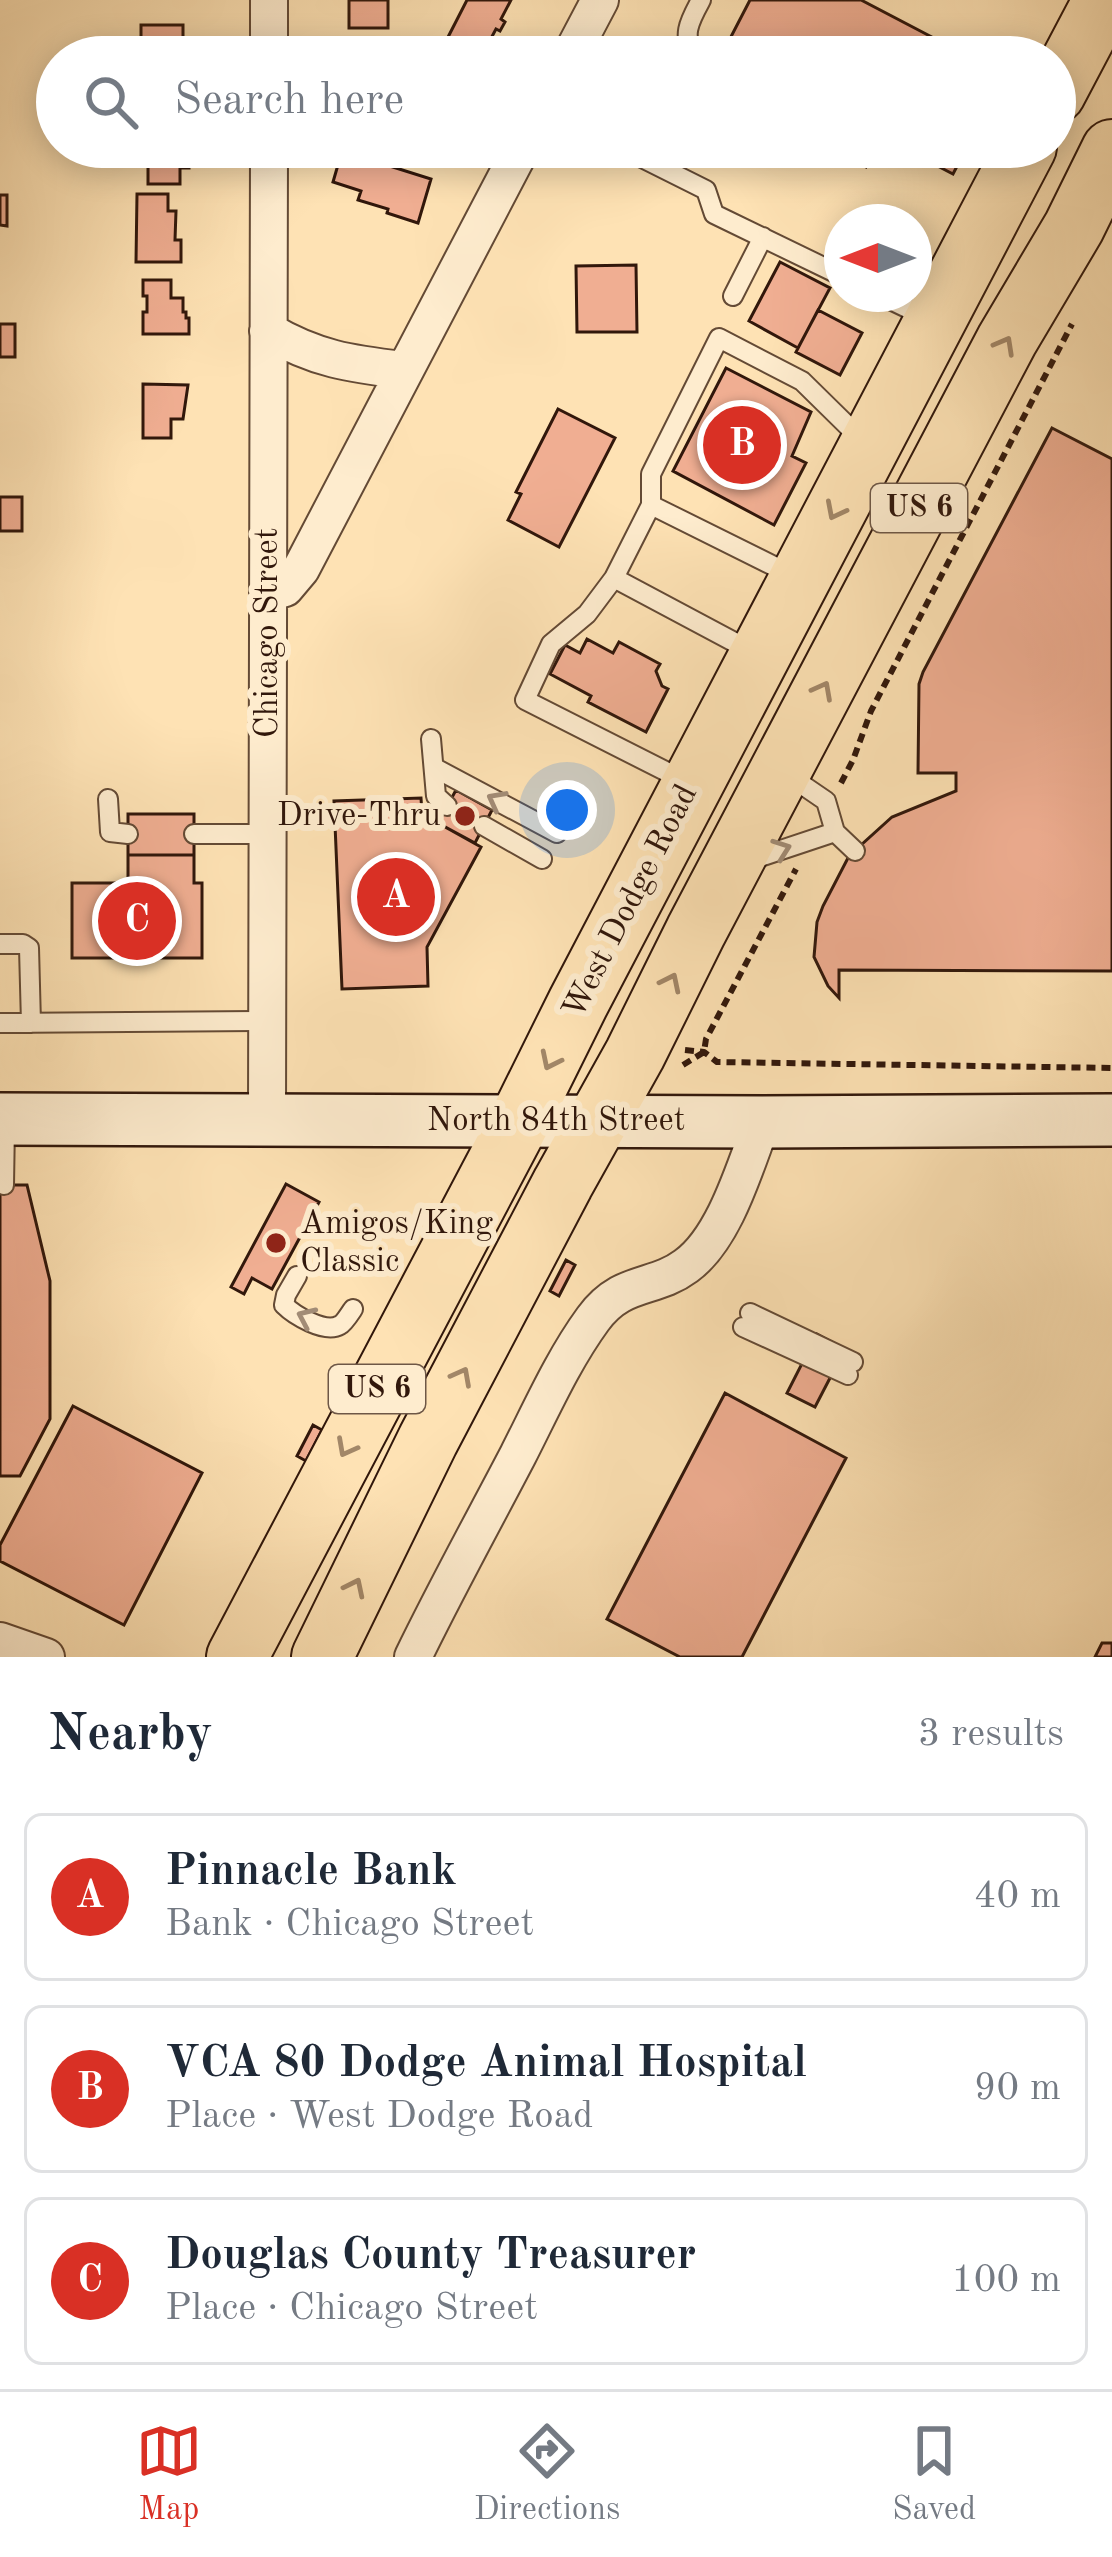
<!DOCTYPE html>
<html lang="en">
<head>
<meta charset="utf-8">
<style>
	:root { --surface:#fff; --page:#f6f6f7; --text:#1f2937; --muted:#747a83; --line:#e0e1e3; --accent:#d93025 }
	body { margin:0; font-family:"Old Standard TT",serif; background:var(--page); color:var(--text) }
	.compass { position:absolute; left:824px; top:204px; width:108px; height:108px; border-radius:50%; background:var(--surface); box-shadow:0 6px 30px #0003; rotate:270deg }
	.you { position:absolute; left:567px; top:810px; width:42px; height:42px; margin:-30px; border:9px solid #fff; border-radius:50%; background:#1a73e8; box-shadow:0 0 0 18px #1a73e833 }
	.badge { display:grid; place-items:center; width:78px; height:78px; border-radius:50%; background:var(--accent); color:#fff; font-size:39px; font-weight:700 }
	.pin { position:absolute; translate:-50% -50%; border:6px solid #fff; box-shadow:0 3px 12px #0006 }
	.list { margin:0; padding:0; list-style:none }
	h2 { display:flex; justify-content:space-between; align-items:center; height:156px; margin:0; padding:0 48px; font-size:51px }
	h2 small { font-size:39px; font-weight:400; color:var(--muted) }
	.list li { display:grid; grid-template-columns:78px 1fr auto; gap:36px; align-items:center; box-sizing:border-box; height:168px; margin:0 24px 24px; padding:0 24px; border:3px solid var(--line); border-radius:18px }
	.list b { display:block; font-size:45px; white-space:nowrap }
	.list p { margin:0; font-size:39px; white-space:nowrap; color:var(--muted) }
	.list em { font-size:39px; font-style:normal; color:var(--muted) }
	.icon { flex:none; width:66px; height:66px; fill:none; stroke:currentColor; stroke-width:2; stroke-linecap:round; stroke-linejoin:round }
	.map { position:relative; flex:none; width:1112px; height:1657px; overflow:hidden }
	.search { position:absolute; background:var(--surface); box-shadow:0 6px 30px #0003; left:36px; right:36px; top:36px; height:132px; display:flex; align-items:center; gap:30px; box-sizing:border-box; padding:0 42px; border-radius:66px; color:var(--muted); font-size:45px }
	.sheet { height:732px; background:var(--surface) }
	nav { display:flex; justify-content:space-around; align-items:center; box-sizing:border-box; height:168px; border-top:3px solid var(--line); background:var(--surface); font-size:33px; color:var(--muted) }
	nav a { display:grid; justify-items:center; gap:6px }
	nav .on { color:var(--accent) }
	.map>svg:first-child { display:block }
	.building { fill:#f0ae92; stroke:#31170b; stroke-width:3 }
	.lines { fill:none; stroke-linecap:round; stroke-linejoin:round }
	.service-casing { stroke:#644a35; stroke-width:22 }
	.minor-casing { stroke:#644a35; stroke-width:40 }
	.secondary-casing { stroke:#31170b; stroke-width:56 }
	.trunk-casing { stroke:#31170b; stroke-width:64 }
	.path { stroke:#31170b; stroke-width:6; stroke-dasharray:9 6; stroke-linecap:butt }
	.service { stroke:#feecce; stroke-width:18 }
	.minor { stroke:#feecce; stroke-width:36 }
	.secondary { stroke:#feecce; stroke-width:51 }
	.trunk { stroke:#fee2b4; stroke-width:60 }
	.oneway { stroke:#a28768 }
	.oneway2 { stroke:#a28c76 }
	.poi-dot { fill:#8f2418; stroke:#feecce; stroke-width:4.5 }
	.labels { text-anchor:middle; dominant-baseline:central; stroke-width:12; stroke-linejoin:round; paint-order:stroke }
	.shield { fill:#feecce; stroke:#6e5746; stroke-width:3 }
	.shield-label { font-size:30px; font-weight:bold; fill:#31170b }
	.street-label { font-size:33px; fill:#31170b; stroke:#feecce }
	.poi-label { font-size:33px; fill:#31170b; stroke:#feecce; text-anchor:end }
</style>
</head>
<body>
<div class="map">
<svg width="1112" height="1657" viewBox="0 0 1112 1657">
	<rect width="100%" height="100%" fill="#fee2b4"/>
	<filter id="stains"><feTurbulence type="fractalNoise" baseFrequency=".00167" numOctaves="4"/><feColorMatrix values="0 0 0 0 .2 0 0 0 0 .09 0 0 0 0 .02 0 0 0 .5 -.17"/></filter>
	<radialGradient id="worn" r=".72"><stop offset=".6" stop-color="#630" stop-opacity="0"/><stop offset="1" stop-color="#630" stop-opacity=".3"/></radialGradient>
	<path class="building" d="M349 0H388V28H349Z
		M467 0H511L501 19 505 22 500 31 496 29 481 57H471L445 43Z
		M750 0H861L970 57H728L722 54Z
		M141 25H183V57H141Z
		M335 45H420V57H335Z
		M148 147H189V168H180V184H148Z
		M845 147H876L866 167 842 154Z
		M901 147H967L953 174Z
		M342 151 431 179 418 223 387 213 388 209 358 200 361 191 333 182Z
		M137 194H168V211H176L175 240H181V262H136Z
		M0 195H7V226L0 225Z
		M780 262 830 288 798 348 749 321Z
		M636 265 637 332H577L576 266Z
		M143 280H171V298H183V312H186V318H189V334H143V312H147V296H143Z
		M818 310 862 333 840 375 796 352Z
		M0 324H15V357H0Z
		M726 368 811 412 792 456 806 463 774 525 673 471Z
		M143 384 188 385 183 419H171V438H143Z
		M558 409 615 438 559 547 508 520 521 494 516 492Z
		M1052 428 1112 459V971L839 970V998L828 986 814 957 817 922 823 906 849 856 892 817 956 791V773H918L919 684 923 672Z
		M0 497H22V531H0Z
		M587 639 613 653 619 642 660 664 656 671 662 686 668 689 646 732 588 702 591 696 550 674 565 645 580 653Z
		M456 790 492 810 475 843 438 823Z
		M421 798 422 814 481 847 427 947 428 986 342 989 334 801Z
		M128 814H194V855H128Z
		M128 855H194V883H202V958H72V883H128Z
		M286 1184 319 1202 272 1289 252 1278 244 1294 231 1287Z
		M0 1185H27L50 1281V1419L20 1476H0Z
		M566 1260 575 1265 559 1296 550 1291Z
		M817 1334 845 1349 815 1407 787 1393Z
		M725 1393 846 1458 742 1657H680L607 1619Z
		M73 1406 202 1473 124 1625 0 1561V1545Z
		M313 1425 322 1430 306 1461 297 1456Z
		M1102 1643H1112V1657H1095Z"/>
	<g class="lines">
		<g class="service-casing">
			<path id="service" d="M696 57C680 37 690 20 701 0
				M630 152 706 190 714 214 842 276
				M878 294 930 319
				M733 296 763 237
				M651 505 792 575
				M614 578 587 614 551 644 525 700 685 781
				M751 651 614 578 651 505V474L719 338 802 381 861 439
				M431 739 436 796 447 806
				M435 768 557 833
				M785 773 826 801 835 832 855 851
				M108 799 110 832 128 834
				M484 826 542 859
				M194 834H268
				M751 860 835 832
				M0 944H23L29 948 31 1023
				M0 1023 267 1021
				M4 1185 5 1124
				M297 1276 286 1295 284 1305C294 1315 325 1334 340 1325 344 1323 351 1312 353 1309
				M750 1313 853 1362
				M743 1327 848 1375"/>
		</g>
		<g class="minor-casing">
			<path id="minor" d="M269 57V0
				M570 57 600 0
				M268 331C315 359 351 364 403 370
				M268 593 285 588 301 569 522 147
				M267 1119 269 147
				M0 1641 46 1657
				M413 1657C446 1589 483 1522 518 1455 541 1410 563 1360 593 1319 622 1279 654 1290 686 1266 725 1238 745 1166 762 1122"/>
		</g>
		<g class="secondary-casing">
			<path id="secondary" d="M0 1119 762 1122 1112 1120"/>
		</g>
		<g class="trunk-casing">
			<path id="trunk" d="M1055 93 1104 0
				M237 1657 519 1122 578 1003 1026 147
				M322 1657 428 1440 563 1183 635 1054 696 931 1007 340 1074 227 1112 150"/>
		</g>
		<path class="path" d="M841 783 853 760 871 711 1072 324
			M685 1050 704 1052 717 1062 1112 1068
			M683 1065 704 1052 706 1039 796 869"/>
		<use href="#service" class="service"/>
		<use href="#minor" class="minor"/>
		<use href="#secondary" class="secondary"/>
		<use href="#trunk" class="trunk"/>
	</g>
	<defs><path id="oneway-chevron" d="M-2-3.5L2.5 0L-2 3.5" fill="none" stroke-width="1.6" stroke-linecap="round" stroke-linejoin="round" transform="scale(3)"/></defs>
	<g class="oneway">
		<use href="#oneway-chevron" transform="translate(1005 345) rotate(-61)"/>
		<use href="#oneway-chevron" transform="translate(835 511) rotate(117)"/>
		<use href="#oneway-chevron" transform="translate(823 690) rotate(-62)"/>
		<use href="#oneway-chevron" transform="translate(671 982) rotate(-64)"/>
		<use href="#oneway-chevron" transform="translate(550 1061) rotate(116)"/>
		<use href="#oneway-chevron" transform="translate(462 1376) rotate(-62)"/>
		<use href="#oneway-chevron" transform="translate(346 1448) rotate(118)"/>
		<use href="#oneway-chevron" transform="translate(355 1587) rotate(-64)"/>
	</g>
	<g class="oneway2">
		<use href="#oneway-chevron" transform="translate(496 800) rotate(-152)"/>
		<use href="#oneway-chevron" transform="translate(782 849) rotate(-20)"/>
		<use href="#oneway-chevron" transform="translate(306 1317) rotate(-156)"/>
	</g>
	<g class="poi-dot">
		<circle cx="465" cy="816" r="12"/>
		<circle cx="276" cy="1243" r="12"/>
	</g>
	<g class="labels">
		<g class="shield">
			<rect x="871" y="484" width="96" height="48" rx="9"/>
			<rect x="329" y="1365" width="96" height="48" rx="9"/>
		</g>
		<g class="shield-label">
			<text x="919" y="508">US 6</text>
			<text x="377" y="1389">US 6</text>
		</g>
		<g class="street-label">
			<text transform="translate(268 633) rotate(-90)">Chicago Street</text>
			<text transform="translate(631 902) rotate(-63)">West Dodge Road</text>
			<text x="556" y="1121">North 84th Street</text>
		</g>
		<g class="poi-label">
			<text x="441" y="816">Drive-Thru</text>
			<text x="300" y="1224" text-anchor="start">Amigos/King<tspan x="300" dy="38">Classic</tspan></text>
		</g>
	</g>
	<rect width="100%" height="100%" filter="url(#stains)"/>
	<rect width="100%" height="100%" fill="url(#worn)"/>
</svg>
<svg class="compass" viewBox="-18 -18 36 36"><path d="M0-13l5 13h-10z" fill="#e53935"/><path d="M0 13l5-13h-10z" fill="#747a83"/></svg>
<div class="you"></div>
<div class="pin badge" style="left:396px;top:897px">A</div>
<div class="pin badge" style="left:742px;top:445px">B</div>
<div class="pin badge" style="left:137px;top:921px">C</div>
<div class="search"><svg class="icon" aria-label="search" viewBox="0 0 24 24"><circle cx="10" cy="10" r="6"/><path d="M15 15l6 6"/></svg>Search here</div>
</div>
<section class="sheet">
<h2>Nearby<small>3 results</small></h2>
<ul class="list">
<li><span class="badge">A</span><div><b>Pinnacle Bank</b><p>Bank · Chicago Street</p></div><em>40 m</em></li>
<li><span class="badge">B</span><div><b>VCA 80 Dodge Animal Hospital</b><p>Place · West Dodge Road</p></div><em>90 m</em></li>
<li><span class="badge">C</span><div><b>Douglas County Treasurer</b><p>Place · Chicago Street</p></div><em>100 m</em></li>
</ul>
</section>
<nav>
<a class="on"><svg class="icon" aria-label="map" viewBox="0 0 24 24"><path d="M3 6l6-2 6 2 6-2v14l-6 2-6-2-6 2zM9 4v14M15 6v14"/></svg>Map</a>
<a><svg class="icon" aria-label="directions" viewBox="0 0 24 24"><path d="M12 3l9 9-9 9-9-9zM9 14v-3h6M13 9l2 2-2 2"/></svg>Directions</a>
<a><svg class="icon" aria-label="saved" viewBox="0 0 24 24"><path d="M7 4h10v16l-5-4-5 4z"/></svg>Saved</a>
</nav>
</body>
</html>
